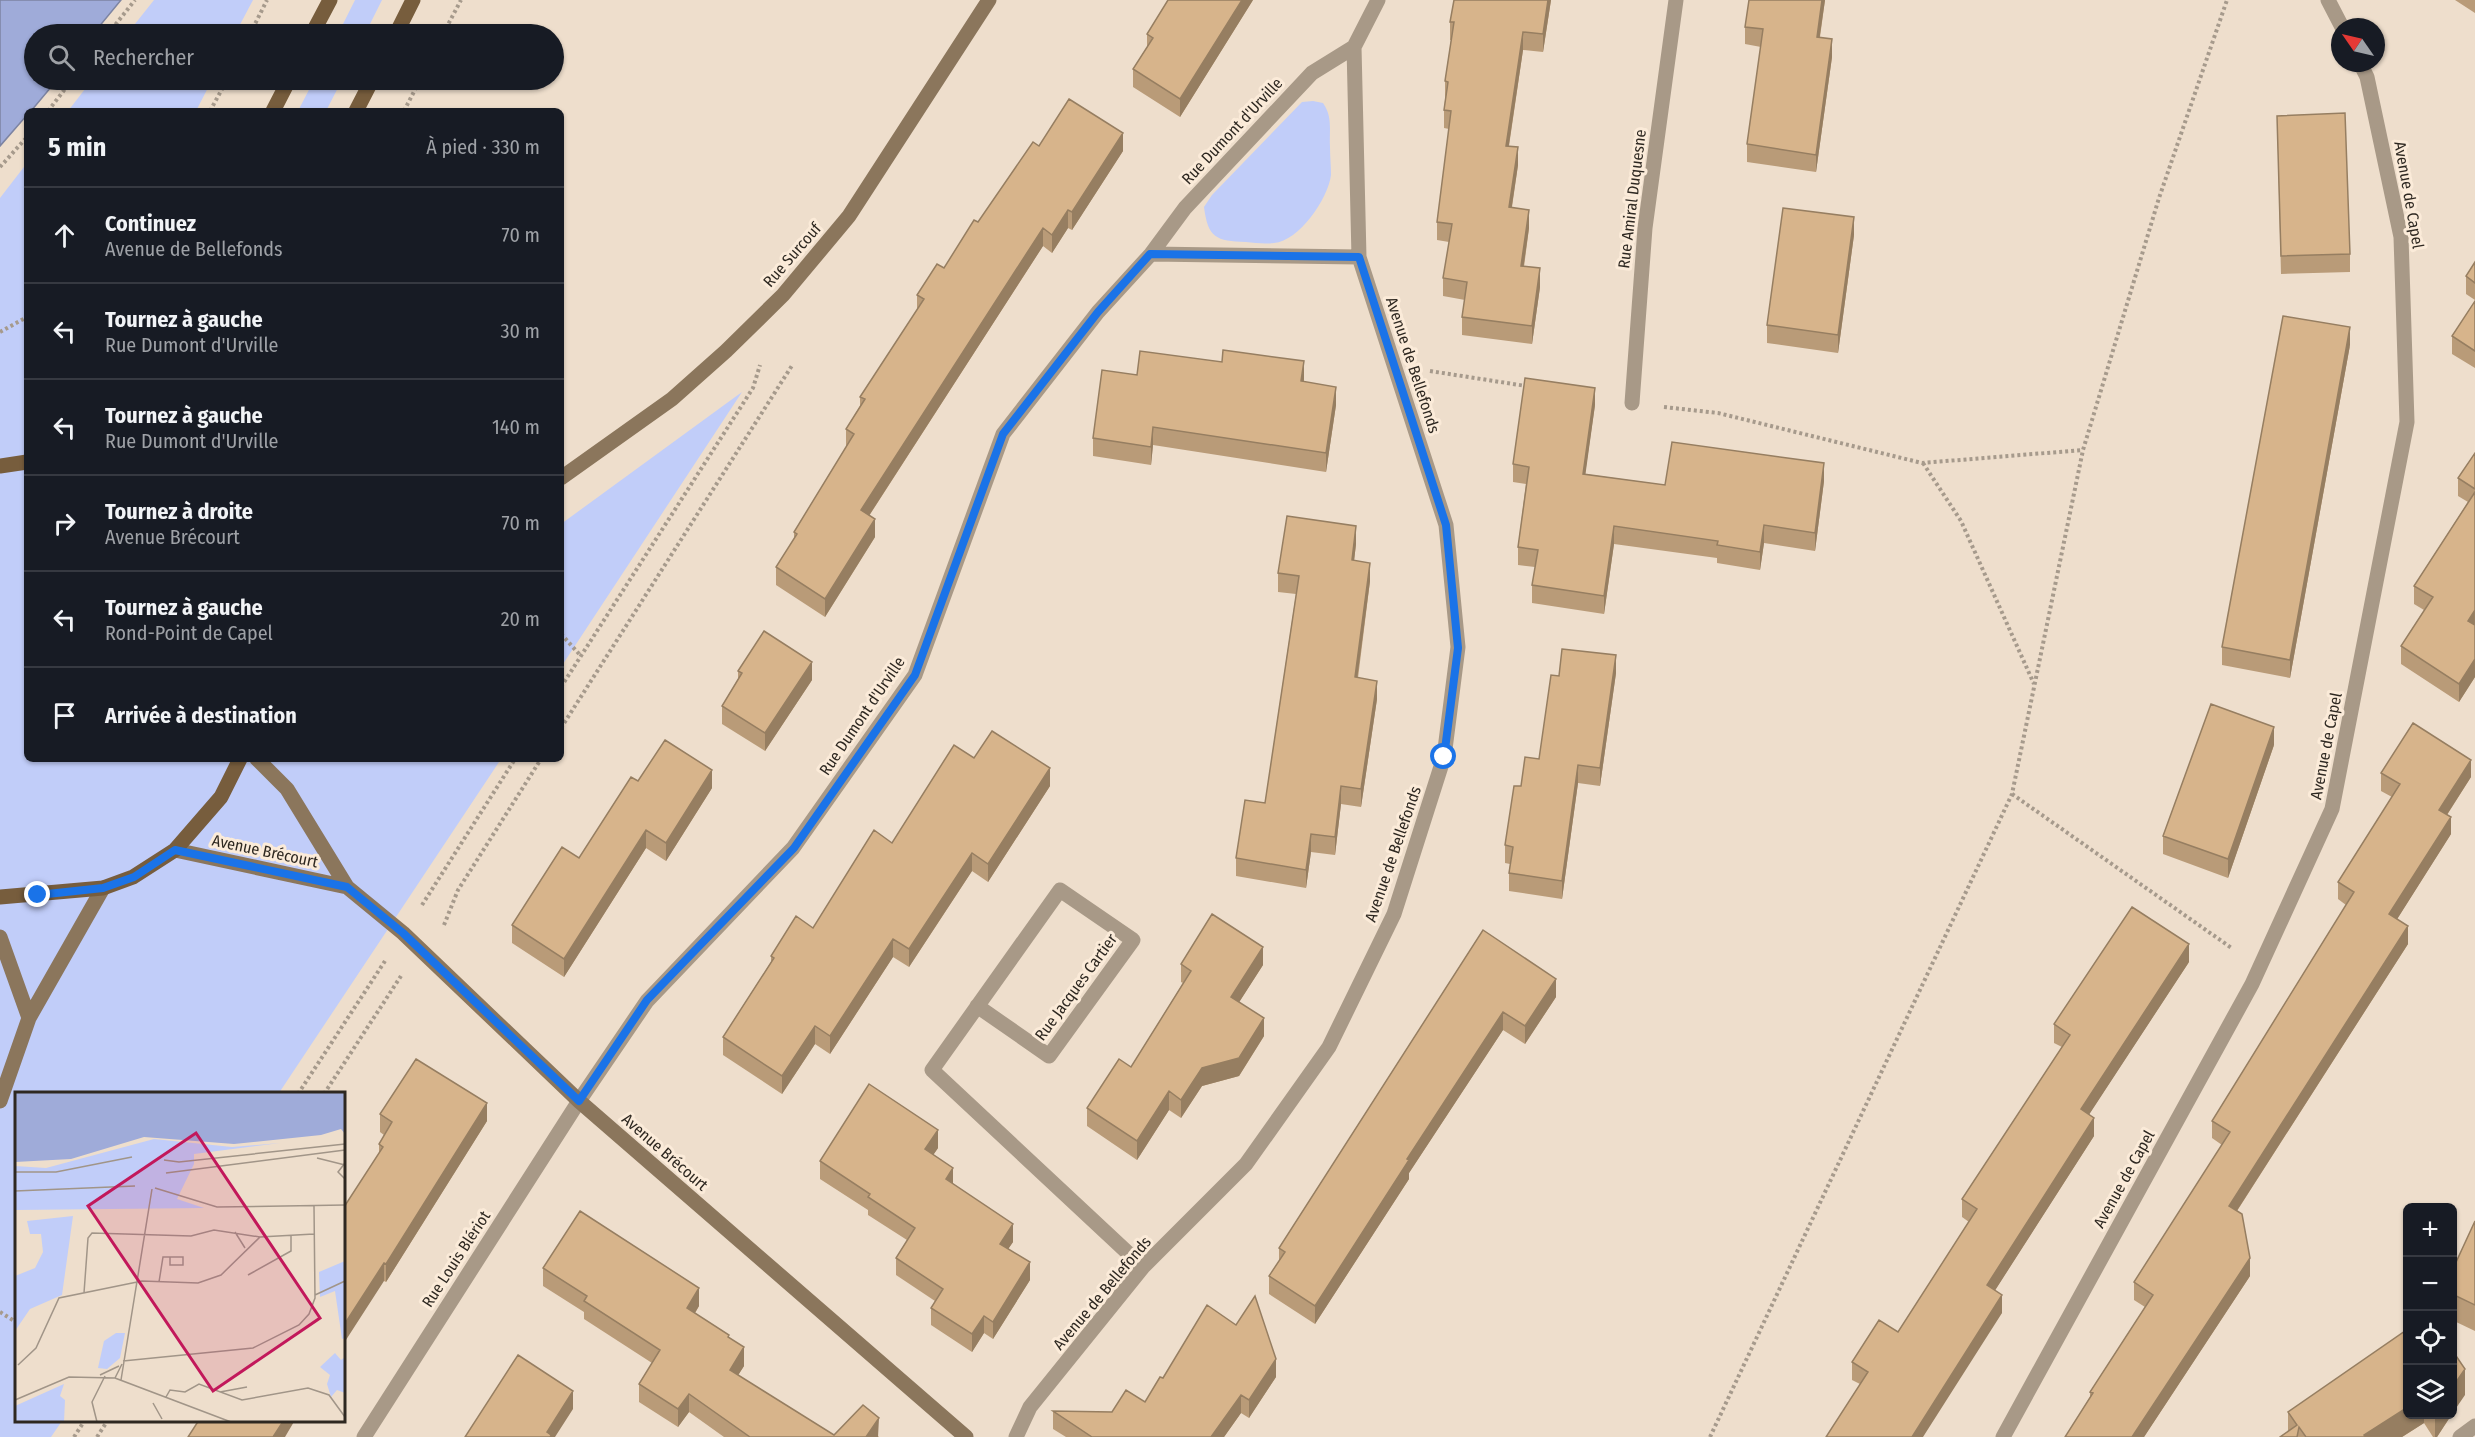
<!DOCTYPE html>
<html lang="fr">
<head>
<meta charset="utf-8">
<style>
	:root { --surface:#171b24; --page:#20242c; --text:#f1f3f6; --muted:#9ea1a6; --line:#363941 }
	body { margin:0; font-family:"Fira Sans Condensed",sans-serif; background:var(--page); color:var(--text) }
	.controls { position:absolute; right:18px; bottom:18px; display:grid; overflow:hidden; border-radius:9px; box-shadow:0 2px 4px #0004 }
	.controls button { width:54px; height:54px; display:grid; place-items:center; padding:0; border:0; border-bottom:2px solid var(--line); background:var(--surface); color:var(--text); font:30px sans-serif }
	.compass { position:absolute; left:2331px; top:18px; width:54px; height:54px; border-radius:50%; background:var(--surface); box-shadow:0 2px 4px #0004; rotate:304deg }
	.stop { position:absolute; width:18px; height:18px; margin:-14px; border:4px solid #1a73e8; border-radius:50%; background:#fff }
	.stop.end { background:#1a73e8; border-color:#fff; box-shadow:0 2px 6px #0008 }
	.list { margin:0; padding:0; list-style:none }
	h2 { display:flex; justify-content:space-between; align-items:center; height:78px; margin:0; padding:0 24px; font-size:26px }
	h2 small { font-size:20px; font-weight:400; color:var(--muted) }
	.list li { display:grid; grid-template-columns:39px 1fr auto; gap:18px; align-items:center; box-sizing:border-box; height:96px; padding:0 24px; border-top:2px solid var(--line) }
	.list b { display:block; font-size:22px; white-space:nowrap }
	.list p { margin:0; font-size:20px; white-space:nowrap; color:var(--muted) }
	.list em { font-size:20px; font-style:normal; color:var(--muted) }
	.icon { flex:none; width:33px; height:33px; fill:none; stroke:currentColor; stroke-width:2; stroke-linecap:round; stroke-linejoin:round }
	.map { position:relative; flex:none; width:2475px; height:1437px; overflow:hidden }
	.search { position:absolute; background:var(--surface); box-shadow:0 2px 4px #0004; left:24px; top:24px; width:540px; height:66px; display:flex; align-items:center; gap:15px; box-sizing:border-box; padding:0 21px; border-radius:33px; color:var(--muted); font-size:22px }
	.panel { position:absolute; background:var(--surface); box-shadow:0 2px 4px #0004; left:24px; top:108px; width:540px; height:654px; border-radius:9px }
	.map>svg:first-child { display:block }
	.green { fill:#c1cdf9 }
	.water { fill:#9fabd9; stroke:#7d84a2; stroke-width:1.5 }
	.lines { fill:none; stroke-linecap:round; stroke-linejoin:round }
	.path { stroke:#a69a8c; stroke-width:4; stroke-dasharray:3 3; stroke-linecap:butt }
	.street { stroke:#a89987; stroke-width:15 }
	.secondary { stroke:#8b765c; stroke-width:15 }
	.primary { stroke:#775d3d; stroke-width:15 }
	.wall { fill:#b99b78 }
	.shaded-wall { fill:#967e61 }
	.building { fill:#d7b48b; stroke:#967e61; stroke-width:1.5 }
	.route { stroke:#1a73e8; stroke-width:8 }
	.labels { text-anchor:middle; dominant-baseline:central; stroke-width:6; stroke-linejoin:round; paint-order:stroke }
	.street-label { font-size:16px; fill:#2e2821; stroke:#fbebd9 }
	.inset-road { fill:none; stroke:#a19588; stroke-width:1.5 }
	.view { fill:#c2185b; fill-opacity:0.15; stroke:#c2185b; stroke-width:3 }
	.inset-edge { fill:none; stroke:#2e2821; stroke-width:3 }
</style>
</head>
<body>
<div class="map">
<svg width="2475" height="1437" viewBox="0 0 2475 1437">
	<rect width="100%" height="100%" fill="#eedecc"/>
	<path class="green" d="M154 0H253L235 34H127Z
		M355 0H382L365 34H338Z
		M92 80H212L196 111H68Z
		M314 80H342L326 111H298Z
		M1313 101 1323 103C1333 117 1329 131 1330 147 1330 156 1331 166 1331 175 1328 199 1299 241 1274 243 1265 244 1255 243 1246 242 1216 241 1208 238 1204 207L1212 195 1302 102Z
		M27 163V759H501L279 1093 16 1094V1420L62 1421 51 1437H0V198Z
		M742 392 561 667V524Z"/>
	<path class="water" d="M0 0H121L93 34H34V80H57L31 111H27V115L0 146Z"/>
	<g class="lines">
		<path class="path" d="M108 34 135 0
			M250 34 267 0
			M443 34 461 0
			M48 111 72 80
			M210 111 227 80
			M404 111 420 80
			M0 167 27 137
			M0 332 27 317
			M1430 371 1526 386
			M1664 407 1718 413 1922 463 2083 450
			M1923 463 1961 521 2034 684
			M561 634 581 656
			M561 687 753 388 760 365
			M561 728 793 364
			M2012 794 2233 949
			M422 905 515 759
			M444 925 458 890 541 759
			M298 1094 385 961
			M324 1094 401 976
			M0 1312 16 1322
			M74 1437 85 1420
			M97 1437 108 1420
			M1710 1437 2012 794 2083 450 2159 198 2227 0"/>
		<path class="street" d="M2328 0 2342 27
			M1151 254 1359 257
			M1632 403 1645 228 1676 0
			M977 1006 1049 1056 1133 940 1060 890 932 1070 1143 1267
			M364 1437 579 1101 647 1001 793 848 915 675 1003 434 1098 312 1151 254 1185 208 1312 73 1354 47
			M1016 1437 1030 1407 1143 1267 1246 1164 1329 1047 1394 914 1444 757 1458 647 1446 525 1359 257 1354 47 1378 0
			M2003 1437 2252 984 2332 809 2407 422 2401 237 2367 77 2360 63
			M2460 1437 2475 1426"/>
		<path class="secondary" d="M561 478 672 399 726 351 783 295 849 216 989 0
			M257 759 287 789 347 887 403 933 579 1101 966 1437
			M175 850 347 887
			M0 937 29 1018
			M0 1101 29 1018 103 888"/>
		<path class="primary" d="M312 34 330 0
			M396 34 413 0
			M273 111 289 80
			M356 111 372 80
			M0 466 27 462
			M0 897 103 888 133 877 175 850 221 797 240 759"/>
	</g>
	<path class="wall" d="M1253 0 1180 117 1133 87V69L1147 47V34Z
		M1454 0H1551L1543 52 1523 50 1509 146 1518 165 1512 207 1529 228 1524 267 1540 287 1532 344 1462 335V317L1465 300 1443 296V278L1449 242 1437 240V222L1449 129 1444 128V110L1445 100V81L1451 40H1450V22Z
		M1749 0H1825L1820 37 1832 57 1816 172 1747 162V144L1761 47 1745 44V27Z
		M2455 0H2475V13Z
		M2277 116 2350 254V272L2281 274Z
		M1039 146 1123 151 1072 230 1068 228 1052 253 1043 246 869 516 875 537 825 617 776 585V567L794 540V532L846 447V429L860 406V397L917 310V295L944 268 978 222Z
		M1854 235 1838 353 1767 343V325Z
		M2475 262V300L2466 294V276Z
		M2475 301V368L2452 354V336Z
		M2350 345 2290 678 2222 665V647Z
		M1137 375 1304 379V381L1336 405 1326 472 1153 445 1151 465 1093 456V438Z
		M1595 405 1585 474 1665 485 1824 481 1815 551 1764 543 1760 570 1717 563V558L1614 544 1604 614 1532 603V585L1535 567 1518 565V547L1526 484 1513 482V464Z
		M2475 453V677L2459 702 2401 664V646L2424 610 2414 604V586L2468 502 2458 496V478Z
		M1356 544 1354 561 1370 581 1358 678 1377 699 1361 807 1341 804 1335 855 1311 852 1306 888 1236 876V858L1265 803 1296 594 1278 592V573Z
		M738 671 812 680 765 751 722 724V706L738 679Z
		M1616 673 1600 786 1578 783 1562 899 1509 891V873L1510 864 1505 863V845L1521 786 1539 759 1559 676Z
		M2274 745 2228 878 2163 854V836Z
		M974 758 1050 786 988 882 972 871 909 967 893 957 830 1054 815 1044 782 1094 723 1055V1037L771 962V956L813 928 892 843Z
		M2381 773 2471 777 2447 815 2451 834 2397 919 2408 944 2237 1211 2250 1276 2144 1437H2065L2090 1397V1392L2145 1307 2134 1300V1282L2222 1145 2212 1138V1121L2346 905 2338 899V882L2392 797 2381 791Z
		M638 781 712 788 666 861 646 848 564 977 512 943V925L579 858Z
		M1483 930 1556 997 1525 1044 1503 1030 1409 1173V1179L1315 1324 1269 1294V1276L1279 1261V1248Z
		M2189 962 2089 1114 2094 1136 1995 1290 2002 1313 1860 1384 1852 1380V1362L1898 1332 1969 1222 1962 1217V1199L2062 1047 2054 1043V1024Z
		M1181 964 1263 965 1239 1002 1264 1036 1239 1076 1202 1086 1181 1118 1169 1110 1137 1160 1087 1126V1108L1131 1067 1183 983 1181 982Z
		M380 1114 487 1121 386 1282 384 1281 379 1153V1144L384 1135 380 1132Z
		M938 1148 933 1155 953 1184 1013 1242 1008 1249 1030 1280 993 1339 984 1333 972 1352 931 1325V1308L935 1301 896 1275V1258L907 1240 868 1215V1210L820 1179V1161Z
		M2475 1221V1331L2452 1320V1271Z
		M543 1268 699 1306 695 1313 729 1337 744 1366 738 1375 834 1435 879 1436 878 1437H724L689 1412 678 1427 639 1402V1384L652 1363 584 1319V1312L543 1286Z
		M1276 1377 1249 1418 1241 1413 1224 1437H1066L1053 1429V1411L1112 1412 1145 1402 1163 1378Z
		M2288 1412 2408 1414H2452L2437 1437H2433L2424 1423 2402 1437H2280L2288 1431Z"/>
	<path class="shaded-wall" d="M1242 0H1253L1180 117V99Z
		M1548 0H1551L1543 52V34Z
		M1822 0H1825L1817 55V37Z
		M1523 32V50L1506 164V146Z
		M1832 39V57L1816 172V155Z
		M1123 133V151L1072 230V212Z
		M1518 147V165L1509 225V207Z
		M1068 210V228L1052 253V235Z
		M1529 210V228L1521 284V266Z
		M1854 217V235L1838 353V335Z
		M1043 228V246L861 528V510Z
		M1540 268V287L1532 344V326Z
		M2350 327V345L2290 678V660Z
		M1304 361V379L1301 399V381Z
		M1336 387V405L1326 472V453Z
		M1595 388V405L1583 492V474Z
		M1153 427V445L1151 465V447Z
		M1824 463V481L1815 551V533Z
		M875 519V537L825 617V599Z
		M1764 525V543L1760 570V552Z
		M1356 526V544L1352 578V560Z
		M1614 526V544L1604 614V596Z
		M1370 563V581L1355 695V677Z
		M2475 610V628L2468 621Z
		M1616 655V673L1600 786V768Z
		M2475 659V677L2459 702V684Z
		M812 662V680L765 751V733Z
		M1377 681V699L1361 807V789Z
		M2274 727V745L2228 878V859Z
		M2471 760V777L2439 827V810Z
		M1578 765V783L1562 899V881Z
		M1050 768V786L988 882V864Z
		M712 770V788L666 861V843Z
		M1341 786V804L1335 855V837Z
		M2451 817V834L2389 932V914Z
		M646 830V848L564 977V959Z
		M1311 834V852L1306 888V870Z
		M972 853V871L909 967V949Z
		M2408 926V944L2229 1223V1206Z
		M893 939V957L830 1054V1036Z
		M2189 944V962L2081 1127V1109Z
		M1263 947V965L1231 1015V997Z
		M1556 979V997L1525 1044V1026Z
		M1503 1012V1030L1409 1173V1179L1315 1324V1306L1407 1159Z
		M1264 1018V1036L1239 1076 1202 1086 1181 1118V1100L1202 1068Z
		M815 1026V1044L782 1094V1076Z
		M1169 1091V1110L1137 1160V1141Z
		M487 1103V1121L386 1282V1264Z
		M2094 1118V1136L1987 1303V1285Z
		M938 1130V1148L925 1167V1149Z
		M953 1168V1186L946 1179Z
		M1013 1224V1242L1000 1261V1244Z
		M2250 1258V1276L2144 1437H2132Z
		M1030 1262V1280L993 1339V1322Z
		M384 1263V1281L344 1343V1325Z
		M699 1288V1306L687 1326V1308Z
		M2002 1295V1313L1923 1437H1912Z
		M984 1316V1333L972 1352V1334Z
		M744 1347V1366L730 1388V1370Z
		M1276 1359V1377L1249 1418V1400Z
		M2465 1369V1395L2452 1414V1388Z
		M573 1391V1409L555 1437H547V1432Z
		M689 1394V1412L678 1427V1409Z
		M1241 1395V1413L1224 1437H1211Z
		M2408 1407V1414H2424V1423L2402 1437H2364V1435Z
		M2435 1414H2452L2437 1437H2435Z
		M879 1418 878 1437H866Z
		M284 1420H295L285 1437H273Z"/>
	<path class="building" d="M1168 0H1242L1180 99 1133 69 1153 38 1147 34Z
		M1454 0H1548L1543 34 1523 32 1506 146 1518 147 1509 207 1529 210 1521 266 1540 268 1532 326 1462 317 1467 282 1443 278 1452 224 1437 222 1451 111 1444 110 1448 82 1445 81 1454 22H1450Z
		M1749 0H1822L1817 37 1832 39 1816 155 1747 144 1763 29 1745 27Z
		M1069 99 1123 133 1072 212 1068 210 1052 235 1043 228 861 510 875 519 825 599 776 567 797 534 794 532 854 434 846 429 865 399 860 397 924 299 917 295 937 264 944 268 974 220 978 222 1033 142 1039 146Z
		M2345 113 2350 254 2281 256 2277 116Z
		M1783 208 1854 217 1838 335 1767 325Z
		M2475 262V283L2466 276Z
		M2475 301V351L2452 336Z
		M2283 316 2350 327 2290 660 2222 647Z
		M1223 350 1304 361 1301 381 1336 387 1326 453 1153 427 1151 447 1093 438 1102 370 1137 375 1140 351 1222 362Z
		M1525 378 1595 388 1583 474 1665 485 1672 442 1824 463 1815 533 1764 525 1760 552 1717 545 1718 541 1614 526 1604 596 1532 585 1538 550 1518 547 1529 467 1513 464Z
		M2475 453V489L2458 478Z
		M2475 492V610L2468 621 2475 625V659L2459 684 2401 646 2433 597 2414 586Z
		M1287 516 1356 526 1352 560 1370 563 1355 677 1377 681 1361 789 1341 786 1335 837 1311 834 1306 870 1236 858 1245 800 1265 803 1299 576 1278 573Z
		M764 631 812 662 765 733 722 706 742 673 738 671Z
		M1562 649 1616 655 1600 768 1578 765 1562 881 1509 873 1513 847 1505 845 1514 786H1521L1525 757 1539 759 1551 675 1559 676Z
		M2211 704 2274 727 2228 859 2163 836Z
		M2413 723 2471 760 2439 810 2451 817 2389 914 2408 926 2229 1206 2242 1214 2250 1258 2132 1437H2065L2093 1393 2090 1392 2153 1295 2134 1282 2230 1132 2212 1121 2354 892 2338 882 2400 784 2381 773Z
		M992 731 1050 768 988 864 972 853 909 949 893 939 830 1036 815 1026 782 1076 723 1037 774 958 771 956 796 916 813 928 874 830 892 843 954 745 974 758Z
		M665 740 712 770 666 843 646 830 564 959 512 925 562 847 579 858 631 777 638 781Z
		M2132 907 2189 944 2081 1109 2094 1118 1987 1285 2002 1295 1912 1437H1826L1868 1372 1852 1362 1879 1320 1898 1332 1977 1209 1962 1199 2070 1035 2054 1024Z
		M1212 914 1263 947 1231 997 1264 1018 1239 1058 1202 1068 1181 1100 1169 1091 1137 1141 1087 1108 1119 1059 1131 1067 1191 971 1181 964Z
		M1483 930 1556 979 1525 1026 1503 1012 1407 1159 1409 1160 1315 1306 1269 1276 1285 1252 1279 1248Z
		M416 1059 487 1103 386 1264 384 1263 344 1325V1207L383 1147 379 1144 392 1122 380 1114Z
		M869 1084 938 1130 925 1149 953 1168 946 1179 1013 1224 1000 1244 1030 1262 993 1322 984 1316 972 1334 931 1308 943 1289 896 1258 915 1228 868 1197 870 1194 820 1161Z
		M580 1211 699 1288 687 1308 729 1335 728 1337 744 1347 730 1370 834 1435 863 1405 879 1418 866 1437H750L689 1394 678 1409 639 1384 660 1350 584 1301 587 1296 543 1268Z
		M2475 1221V1305L2452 1294V1271Z
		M1255 1296 1276 1359 1249 1400 1241 1395 1211 1437H1092L1053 1411 1112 1412 1126 1390 1145 1402 1160 1377 1163 1378 1207 1305 1236 1325Z
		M2408 1329V1407L2364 1435 2365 1437H2306L2299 1427 2297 1437H2280L2297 1425 2288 1412Z
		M2452 1350 2465 1369 2452 1388Z
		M518 1355 573 1391 547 1432 551 1435 550 1437H465Z
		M199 1420H284L273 1437H188Z"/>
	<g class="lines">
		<path class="route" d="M38 895 103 888 134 877 175 850 347 887 403 933 579 1101 647 1000 794 848 915 675 1003 434 1098 312 1150 254 1359 257 1446 525 1458 648 1444 757"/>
	</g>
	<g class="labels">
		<g class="street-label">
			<text transform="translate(1232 131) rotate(-47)">Rue Dumont d'Urville</text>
			<text transform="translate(2409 195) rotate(80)">Avenue de Capel</text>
			<text transform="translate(1632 199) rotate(-83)">Rue Amiral Duquesne</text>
			<text transform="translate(792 255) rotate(-49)">Rue Surcouf</text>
			<text transform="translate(1413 365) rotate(72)">Avenue de Bellefonds</text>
			<text transform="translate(862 716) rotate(-56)">Rue Dumont d'Urville</text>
			<text transform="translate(2326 746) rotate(-79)">Avenue de Capel</text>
			<text transform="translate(265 851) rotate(12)">Avenue Brécourt</text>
			<text transform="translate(1393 854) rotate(-71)">Avenue de Bellefonds</text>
			<text transform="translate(1076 987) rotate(-54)">Rue Jacques Cartier</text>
			<text transform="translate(665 1152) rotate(41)">Avenue Brécourt</text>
			<text transform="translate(2124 1179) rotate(-61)">Avenue de Capel</text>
			<text transform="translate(456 1259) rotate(-57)">Rue Louis Blériot</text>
			<text transform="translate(1102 1293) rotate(-50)">Avenue de Bellefonds</text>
		</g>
	</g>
	<g transform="translate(15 1092)">
		<rect width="330" height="330" fill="#eedecc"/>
		<path d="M139 47 217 55 265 51 179 62V72L162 107 189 116 0 118V74L31 76ZM58 124 47 203 15 217 0 239V184L20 176 28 160 26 142H15L12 129ZM330 169V246L327 247 320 199 305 205 304 180ZM101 241H110L105 266 92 277 83 276 89 249ZM320 261 326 268 330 265V301L322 298 316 305 312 292 315 283 305 275ZM49 292 45 304 50 308 49 330H0V314Z" fill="#c1cdf9"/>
		<path d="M0 0H330V42L326 37 306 43 219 52 129 45 56 67 0 70Z" fill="#9fabd9"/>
		<path class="inset-road" d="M302 66 330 73M149 68 164 70 330 52M330 71 323 80 330 87M0 80H41L117 65M151 81 330 58M140 96 202 115 330 113M0 99 120 94M220 140 230 156M233 183 276 159V143M144 190 148 165H168V173H155V165M69 201 73 146 77 141 176 144 199 138 245 145M300 203 330 189M108 269 238 256 284 233 294 222 300 206 299 114M107 272 100 286 216 330M3 273 21 256 44 206 127 189 183 191 206 183 245 145 299 142M85 283 104 274M106 288 137 97M205 300 232 295M151 305 155 298 170 300 184 292 227 308 293 296 314 303 330 325M0 308 54 285 100 286M138 311 147 327M82 330 77 310 90 284"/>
		<path class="view" d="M181 41 305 226 198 299 73 114Z"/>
		<rect width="330" height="330" class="inset-edge"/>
	</g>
</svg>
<div class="controls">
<button>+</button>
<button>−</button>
<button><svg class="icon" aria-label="locate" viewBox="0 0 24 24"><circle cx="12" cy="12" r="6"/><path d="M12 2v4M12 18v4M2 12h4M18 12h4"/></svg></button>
<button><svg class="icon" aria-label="layers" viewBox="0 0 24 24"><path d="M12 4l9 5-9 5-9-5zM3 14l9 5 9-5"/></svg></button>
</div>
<svg class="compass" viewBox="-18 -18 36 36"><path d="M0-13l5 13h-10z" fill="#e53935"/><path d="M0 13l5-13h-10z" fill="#9ea1a6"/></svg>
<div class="stop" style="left:1444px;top:757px"></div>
<div class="stop end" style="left:38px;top:895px"></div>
<div class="search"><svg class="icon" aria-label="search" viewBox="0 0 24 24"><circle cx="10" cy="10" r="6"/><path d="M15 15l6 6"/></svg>Rechercher</div>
<section class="panel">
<h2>5 min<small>À pied · 330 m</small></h2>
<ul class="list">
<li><svg class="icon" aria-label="ahead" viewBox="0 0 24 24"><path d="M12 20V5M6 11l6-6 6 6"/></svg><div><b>Continuez</b><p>Avenue de Bellefonds</p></div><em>70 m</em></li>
<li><svg class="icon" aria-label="left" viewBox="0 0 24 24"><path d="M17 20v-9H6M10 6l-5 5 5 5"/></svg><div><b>Tournez à gauche</b><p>Rue Dumont d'Urville</p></div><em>30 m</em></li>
<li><svg class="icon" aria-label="left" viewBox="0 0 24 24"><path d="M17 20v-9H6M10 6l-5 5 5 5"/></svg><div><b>Tournez à gauche</b><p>Rue Dumont d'Urville</p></div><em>140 m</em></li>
<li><svg class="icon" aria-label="right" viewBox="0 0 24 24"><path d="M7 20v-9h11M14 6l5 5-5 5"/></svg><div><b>Tournez à droite</b><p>Avenue Brécourt</p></div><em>70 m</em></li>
<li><svg class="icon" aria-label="left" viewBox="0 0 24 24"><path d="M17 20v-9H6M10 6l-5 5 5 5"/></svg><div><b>Tournez à gauche</b><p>Rond-Point de Capel</p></div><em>20 m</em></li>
<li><svg class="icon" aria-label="arrive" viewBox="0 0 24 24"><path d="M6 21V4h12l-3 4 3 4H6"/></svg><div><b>Arrivée à destination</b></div></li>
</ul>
</section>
</div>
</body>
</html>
